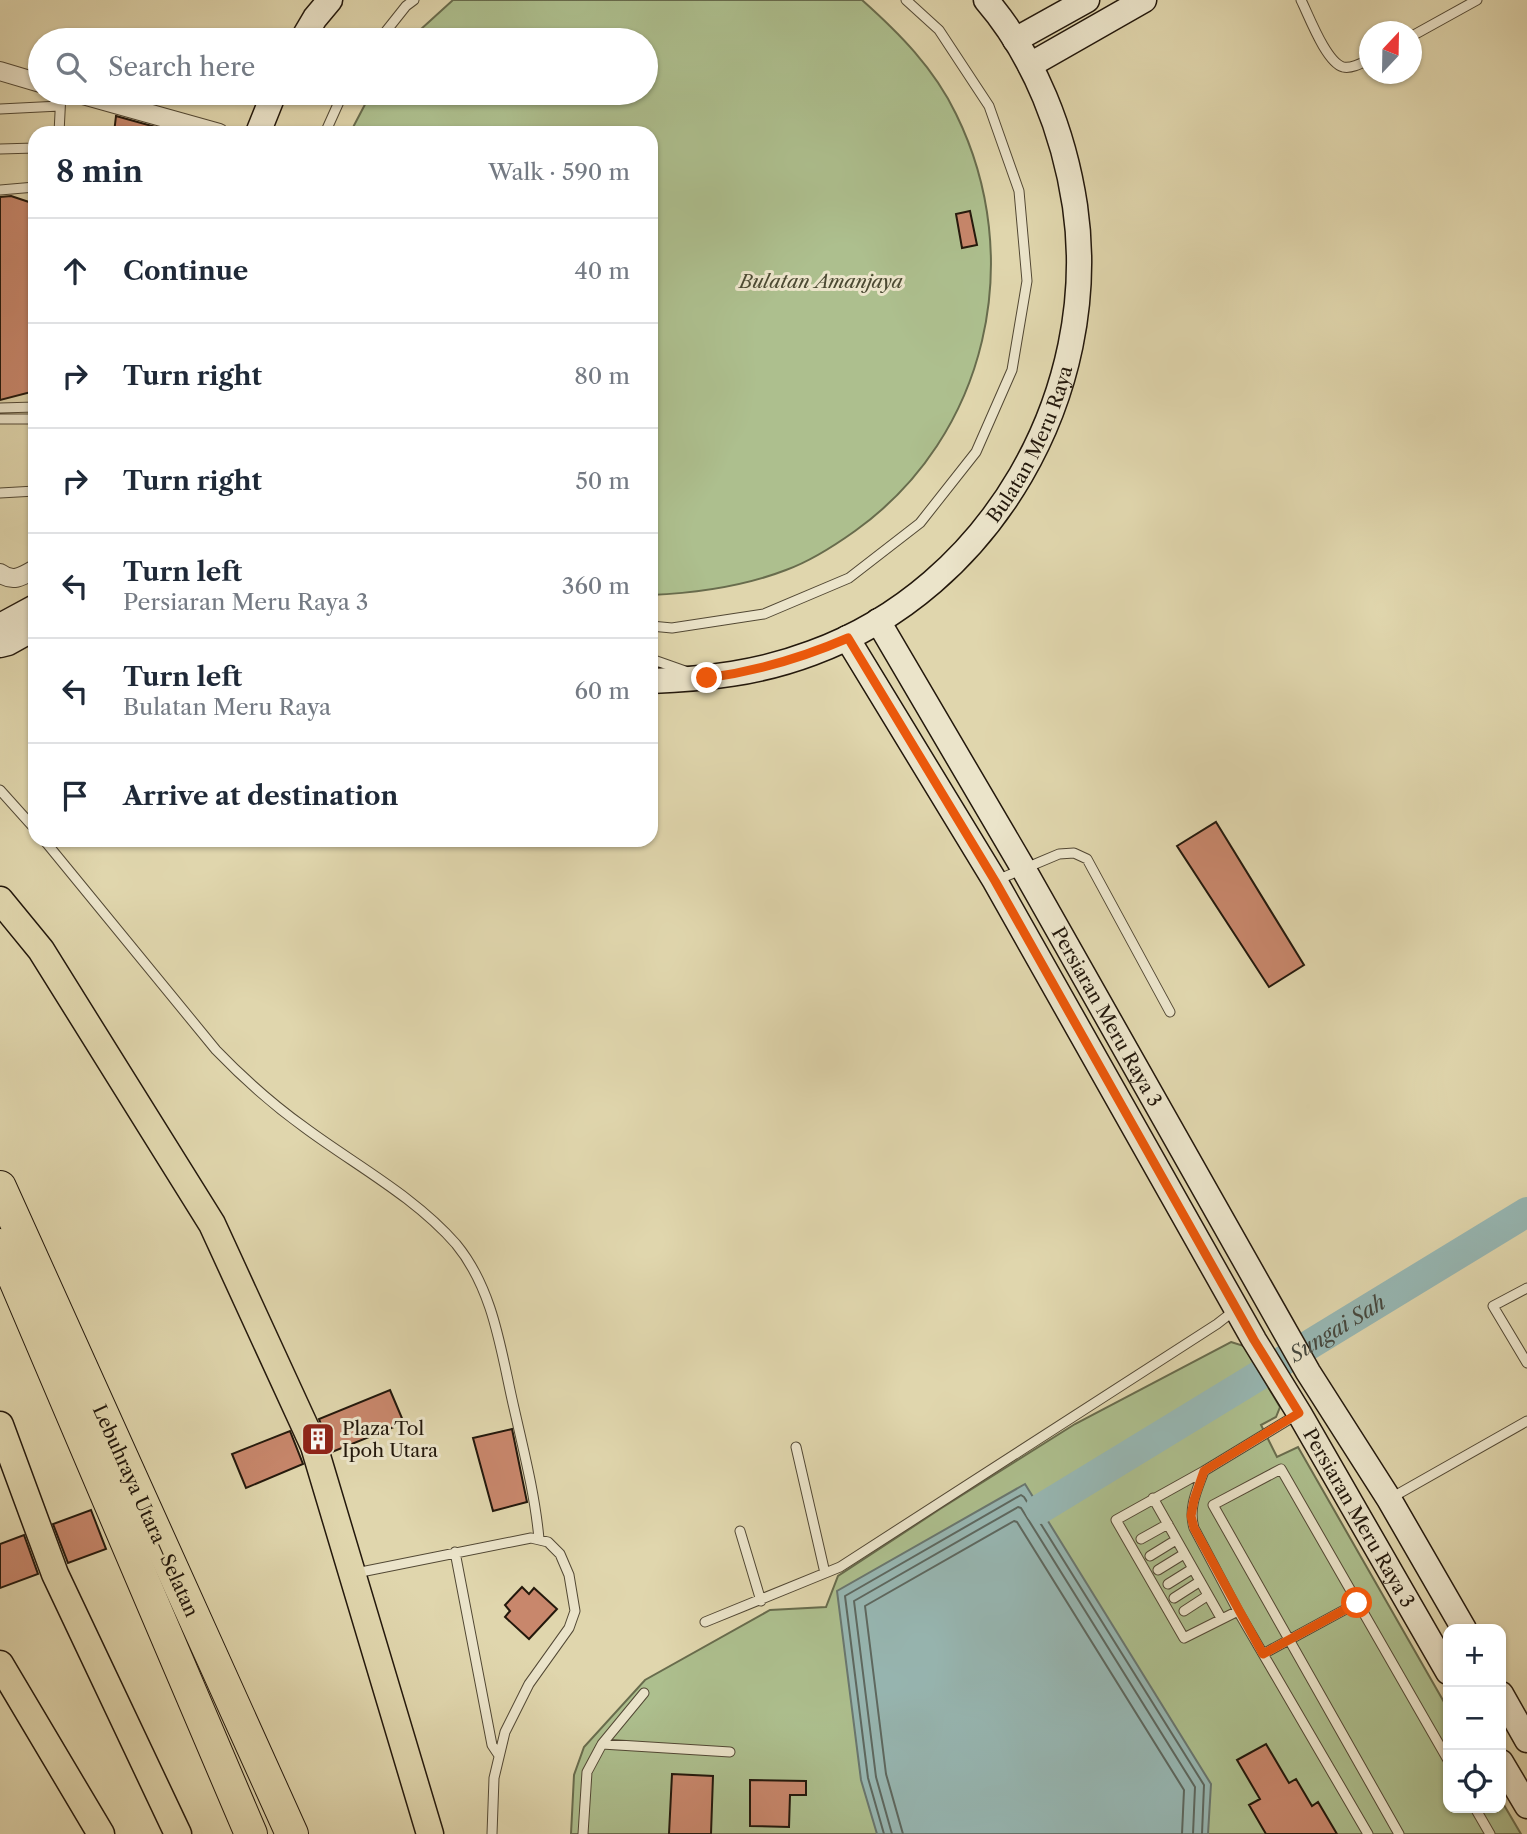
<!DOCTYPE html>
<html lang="en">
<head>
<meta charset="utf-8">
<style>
	:root { --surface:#fff; --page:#f2f2f3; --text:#1f2937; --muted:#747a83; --line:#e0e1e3 }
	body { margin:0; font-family:"Libre Caslon Text",serif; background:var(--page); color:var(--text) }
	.controls { position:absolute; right:21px; bottom:21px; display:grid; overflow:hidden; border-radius:14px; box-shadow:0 2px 5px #0004 }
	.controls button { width:63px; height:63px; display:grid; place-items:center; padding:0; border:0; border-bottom:2px solid var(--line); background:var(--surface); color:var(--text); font:35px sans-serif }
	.compass { position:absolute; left:1359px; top:21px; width:63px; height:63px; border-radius:50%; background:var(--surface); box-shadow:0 2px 5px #0004; rotate:22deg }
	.stop { position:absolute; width:21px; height:21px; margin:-16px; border:5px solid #ea580c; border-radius:50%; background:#fff }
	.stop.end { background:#ea580c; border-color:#fff; box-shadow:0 2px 7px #0008 }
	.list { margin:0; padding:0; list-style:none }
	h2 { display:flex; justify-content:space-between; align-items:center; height:91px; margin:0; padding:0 28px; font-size:30px }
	h2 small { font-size:23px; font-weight:400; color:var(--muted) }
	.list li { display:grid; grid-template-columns:46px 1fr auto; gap:21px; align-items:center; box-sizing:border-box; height:105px; padding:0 28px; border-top:2px solid var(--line) }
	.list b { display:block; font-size:26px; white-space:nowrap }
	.list p { margin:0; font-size:23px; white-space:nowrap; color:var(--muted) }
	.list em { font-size:23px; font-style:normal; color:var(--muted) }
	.icon { flex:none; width:38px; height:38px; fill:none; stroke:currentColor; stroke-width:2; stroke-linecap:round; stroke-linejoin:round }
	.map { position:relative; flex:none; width:1527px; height:1834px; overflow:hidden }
	.search { position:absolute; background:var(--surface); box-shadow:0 2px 5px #0004; left:28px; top:28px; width:630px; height:77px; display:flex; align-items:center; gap:18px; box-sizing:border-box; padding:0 24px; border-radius:38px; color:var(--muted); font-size:26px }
	.panel { position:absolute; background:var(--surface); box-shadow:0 2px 5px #0004; left:28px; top:126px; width:630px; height:721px; border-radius:21px }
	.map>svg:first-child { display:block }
	.green { fill:#adbf8e; stroke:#686c4d; stroke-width:2 }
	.water { fill:#97b7b3; stroke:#697770; stroke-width:2 }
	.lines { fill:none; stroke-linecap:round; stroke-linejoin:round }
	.shore { stroke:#5d6860; stroke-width:2 }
	.river { stroke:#97b7b3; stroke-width:30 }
	.building { fill:#c8876c; stroke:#23180c; stroke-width:2 }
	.lane-casing { stroke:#524834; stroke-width:11 }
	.street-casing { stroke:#524834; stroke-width:20 }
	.secondary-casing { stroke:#23180c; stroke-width:27 }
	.primary-casing { stroke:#23180c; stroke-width:29 }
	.highway-casing { stroke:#23180c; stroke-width:34 }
	.lane { stroke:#ebe4ca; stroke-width:9 }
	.street { stroke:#ebe4ca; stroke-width:18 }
	.secondary { stroke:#ebe4ca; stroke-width:24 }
	.primary { stroke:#e0d6ad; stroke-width:26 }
	.highway { stroke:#e0d6ad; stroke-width:32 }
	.route { stroke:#ea580c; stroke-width:9 }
	.labels { text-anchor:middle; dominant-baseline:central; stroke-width:6; stroke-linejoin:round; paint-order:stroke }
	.park-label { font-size:19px; font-style:italic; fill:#4c4a33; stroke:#ebe4ca }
	.street-label { font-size:19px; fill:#23180c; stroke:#ebe4ca }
	.poi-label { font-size:19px; fill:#23180c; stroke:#ebe4ca; text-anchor:start }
	.water-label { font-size:21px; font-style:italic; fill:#46483e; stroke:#ebe4ca }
</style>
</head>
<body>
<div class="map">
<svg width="1527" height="1834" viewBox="0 0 1527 1834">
	<rect width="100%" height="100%" fill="#e0d6ad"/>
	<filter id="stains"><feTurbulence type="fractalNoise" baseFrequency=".00286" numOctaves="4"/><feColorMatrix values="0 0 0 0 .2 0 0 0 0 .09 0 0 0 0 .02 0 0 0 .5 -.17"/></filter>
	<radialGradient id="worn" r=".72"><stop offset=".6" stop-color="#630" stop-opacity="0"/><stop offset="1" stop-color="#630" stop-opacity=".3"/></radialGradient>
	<path class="green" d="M453 0H862C899 33 934 68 956 114 1027 258 988 436 855 531 834 546 811 561 786 570 742 587 698 593 651 595V133H350L371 93H646V40H409Z
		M1231 1342 1244 1346 1280 1407 1276 1417 1261 1425 1277 1457 1298 1447 1448 1709V1808H1501V1800L1521 1834H571L574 1775 584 1747 645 1680 770 1610 826 1607 838 1576 940 1509 1075 1424Z"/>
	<path class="water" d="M1025 1484 1211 1784 1208 1834H877L861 1780 837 1591Z"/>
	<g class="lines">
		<path class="shore" d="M884 1834 868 1778 845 1596 1021 1495 1024 1497 1204 1785 1202 1834
			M892 1834 876 1777 854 1601 1018 1507 1021 1508 1195 1787 1193 1834
			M903 1834 886 1774 865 1606 1014 1521 1017 1522 1184 1790 1182 1834"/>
		<path class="river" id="s1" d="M1040 1509 1527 1212"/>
	</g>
	<path class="building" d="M116 116 177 133H114Z
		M11 196 35 204V391L0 400V197Z
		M970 211 977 245 962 248 956 214Z
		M1216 822 1304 965 1269 987 1177 846Z
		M390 1390 404 1423 332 1452 319 1419Z
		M512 1429 527 1502 493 1511 473 1438Z
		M290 1431 303 1464 246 1488 232 1454Z
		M91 1510 106 1549 68 1563 53 1524Z
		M24 1535 38 1574 0 1588V1544Z
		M522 1587 529 1594 534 1588 557 1609 529 1639 505 1617 510 1611 505 1605Z
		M1266 1744 1289 1783 1296 1779 1312 1806 1318 1802 1337 1834H1266L1249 1805 1260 1799 1237 1760Z
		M672 1774 713 1776 711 1834H669Z
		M750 1780 806 1781V1795H790L789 1827 750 1826Z"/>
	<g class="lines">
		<g class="lane-casing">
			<path id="lane" d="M1301 0C1309 16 1326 62 1343 67 1352 69 1362 63 1370 59
				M1412 36 1477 0
				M379 40 406 6 414 0
				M0 109 60 106
				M59 133 61 93
				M325 133 343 93
				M0 149 35 148
				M0 190 35 187
				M0 408 35 407
				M0 419H35
				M0 493 35 491
				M651 626 672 628 764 614 849 578 920 523 976 452 1012 370 1027 281 1019 191 989 106 939 30 906 0
				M651 659 685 671
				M0 790 35 829
				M44 840 216 1050C243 1078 272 1104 304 1127 355 1165 414 1196 456 1244 494 1290 501 1352 514 1408 524 1452 535 1495 539 1539
				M997 880 1059 854 1074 853 1087 859 1170 1012
				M1527 1288 1493 1306 1527 1363
				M796 1447 825 1573
				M1204 1471C1197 1490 1188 1508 1194 1528L1238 1611 1368 1834
				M1153 1498 1221 1618
				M1391 1498 1527 1421
				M740 1531 761 1601
				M1141 1539 1168 1524
				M455 1552 492 1745 498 1754
				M1150 1556 1176 1540
				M1158 1570 1184 1554
				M356 1573 531 1538 548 1542 560 1554 569 1575 575 1611 569 1628 529 1684 505 1732 494 1778 492 1834
				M1168 1584 1192 1569
				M1174 1598 1199 1582
				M1184 1611 1207 1596
				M1238 1611 1184 1638 1116 1520 1204 1471 1298 1414
				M705 1622 840 1567 1217 1324 1235 1310
				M1263 1654 1357 1603
				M602 1744 644 1693
				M1475 1808 1490 1834
				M583 1834 587 1772 602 1744 730 1752
				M1399 1834 1213 1505 1281 1469 1448 1760"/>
		</g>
		<g class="street-casing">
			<path id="street" d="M0 71 40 83
				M76 93 219 133
				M0 573C13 583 23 576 35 569"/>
		</g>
		<g class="secondary-casing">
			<g id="secondary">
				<path d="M302 40 315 18 330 0"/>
				<path d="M1015 40 1087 0"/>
				<path d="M1030 65 1144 0"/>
				<path d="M258 133 274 93"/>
				<path id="s2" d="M878 621 1023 868 1308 1372 1389 1499 1464 1629"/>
				<path d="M0 626 35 607"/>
				<path id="s3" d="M847 638 995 881 1254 1340 1299 1413 1448 1672"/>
				<path d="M0 645 8 643 35 628"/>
				<path id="s4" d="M651 681C707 679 759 673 812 653 991 588 1102 393 1075 206 1064 133 1035 57 986 0"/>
				<path d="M1501 1694 1527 1740"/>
				<path d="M1501 1762 1527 1806"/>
			</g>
		</g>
		<g class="primary-casing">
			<path id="primary" d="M0 900 41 950 212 1224 314 1446 430 1834
				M0 1425 55 1574 178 1834
				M0 1664 101 1834"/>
		</g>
		<g class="highway-casing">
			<g id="highway">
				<path id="s5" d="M0 1187 292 1834"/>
				<path d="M0 1245 251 1834"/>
			</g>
		</g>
		<use href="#lane" class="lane"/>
		<use href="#street" class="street"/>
		<use href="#secondary" class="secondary"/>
		<use href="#primary" class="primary"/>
		<use href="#highway" class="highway"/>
	</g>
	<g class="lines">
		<path class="route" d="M707 678C757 671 802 658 848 638L995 881 1254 1340 1299 1413 1204 1471 1194 1500 1191 1516 1194 1528 1263 1654 1357 1603"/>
	</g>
	<defs>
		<g id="building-square" transform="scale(1.75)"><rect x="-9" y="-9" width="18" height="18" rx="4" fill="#8f2418" stroke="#ebe4ca"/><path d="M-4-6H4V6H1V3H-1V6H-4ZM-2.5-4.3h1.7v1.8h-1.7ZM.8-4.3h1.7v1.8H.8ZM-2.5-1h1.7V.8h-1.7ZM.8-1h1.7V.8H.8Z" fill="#fff"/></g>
	</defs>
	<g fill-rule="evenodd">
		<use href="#building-square" x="318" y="1439"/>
	</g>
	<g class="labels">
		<g class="park-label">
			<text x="821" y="281">Bulatan Amanjaya</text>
		</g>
		<g class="street-label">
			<text stroke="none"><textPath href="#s4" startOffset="476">Bulatan Meru Raya</textPath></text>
			<text stroke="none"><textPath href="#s2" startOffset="457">Persiaran Meru Raya 3</textPath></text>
			<text stroke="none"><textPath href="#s5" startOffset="355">Lebuhraya Utara–Selatan</textPath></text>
			<text stroke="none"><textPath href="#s3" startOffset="1018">Persiaran Meru Raya 3</textPath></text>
		</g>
		<g class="poi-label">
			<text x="342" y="1428">Plaza Tol<tspan x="342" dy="22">Ipoh Utara</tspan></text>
		</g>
		<g class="water-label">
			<text stroke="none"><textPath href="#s1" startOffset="348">Sungai Sah</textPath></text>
		</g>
	</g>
	<rect width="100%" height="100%" filter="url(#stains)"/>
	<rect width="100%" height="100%" fill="url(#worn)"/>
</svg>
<div class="controls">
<button>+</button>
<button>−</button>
<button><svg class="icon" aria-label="locate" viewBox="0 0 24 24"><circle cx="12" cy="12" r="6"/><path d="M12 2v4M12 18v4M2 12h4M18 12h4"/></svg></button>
</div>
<svg class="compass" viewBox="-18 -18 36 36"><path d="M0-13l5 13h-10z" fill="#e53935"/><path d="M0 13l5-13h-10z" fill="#747a83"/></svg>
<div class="stop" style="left:1357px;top:1603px"></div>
<div class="stop end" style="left:707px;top:678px"></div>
<div class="search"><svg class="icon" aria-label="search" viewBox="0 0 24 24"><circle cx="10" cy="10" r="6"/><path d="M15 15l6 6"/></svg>Search here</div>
<section class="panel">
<h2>8 min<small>Walk · 590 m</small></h2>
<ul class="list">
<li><svg class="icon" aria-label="ahead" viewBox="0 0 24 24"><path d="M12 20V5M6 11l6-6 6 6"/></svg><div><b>Continue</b></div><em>40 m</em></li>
<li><svg class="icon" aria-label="right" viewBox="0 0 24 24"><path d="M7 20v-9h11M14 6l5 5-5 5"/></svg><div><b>Turn right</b></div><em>80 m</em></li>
<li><svg class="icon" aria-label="right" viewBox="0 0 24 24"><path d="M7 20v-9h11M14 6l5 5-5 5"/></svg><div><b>Turn right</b></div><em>50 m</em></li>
<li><svg class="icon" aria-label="left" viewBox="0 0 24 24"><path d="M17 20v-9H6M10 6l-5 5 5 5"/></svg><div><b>Turn left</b><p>Persiaran Meru Raya 3</p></div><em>360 m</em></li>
<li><svg class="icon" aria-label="left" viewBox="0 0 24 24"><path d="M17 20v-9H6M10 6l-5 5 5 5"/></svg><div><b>Turn left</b><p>Bulatan Meru Raya</p></div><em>60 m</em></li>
<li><svg class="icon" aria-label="arrive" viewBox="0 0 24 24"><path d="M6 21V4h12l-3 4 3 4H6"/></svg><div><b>Arrive at destination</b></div></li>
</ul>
</section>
</div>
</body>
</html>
